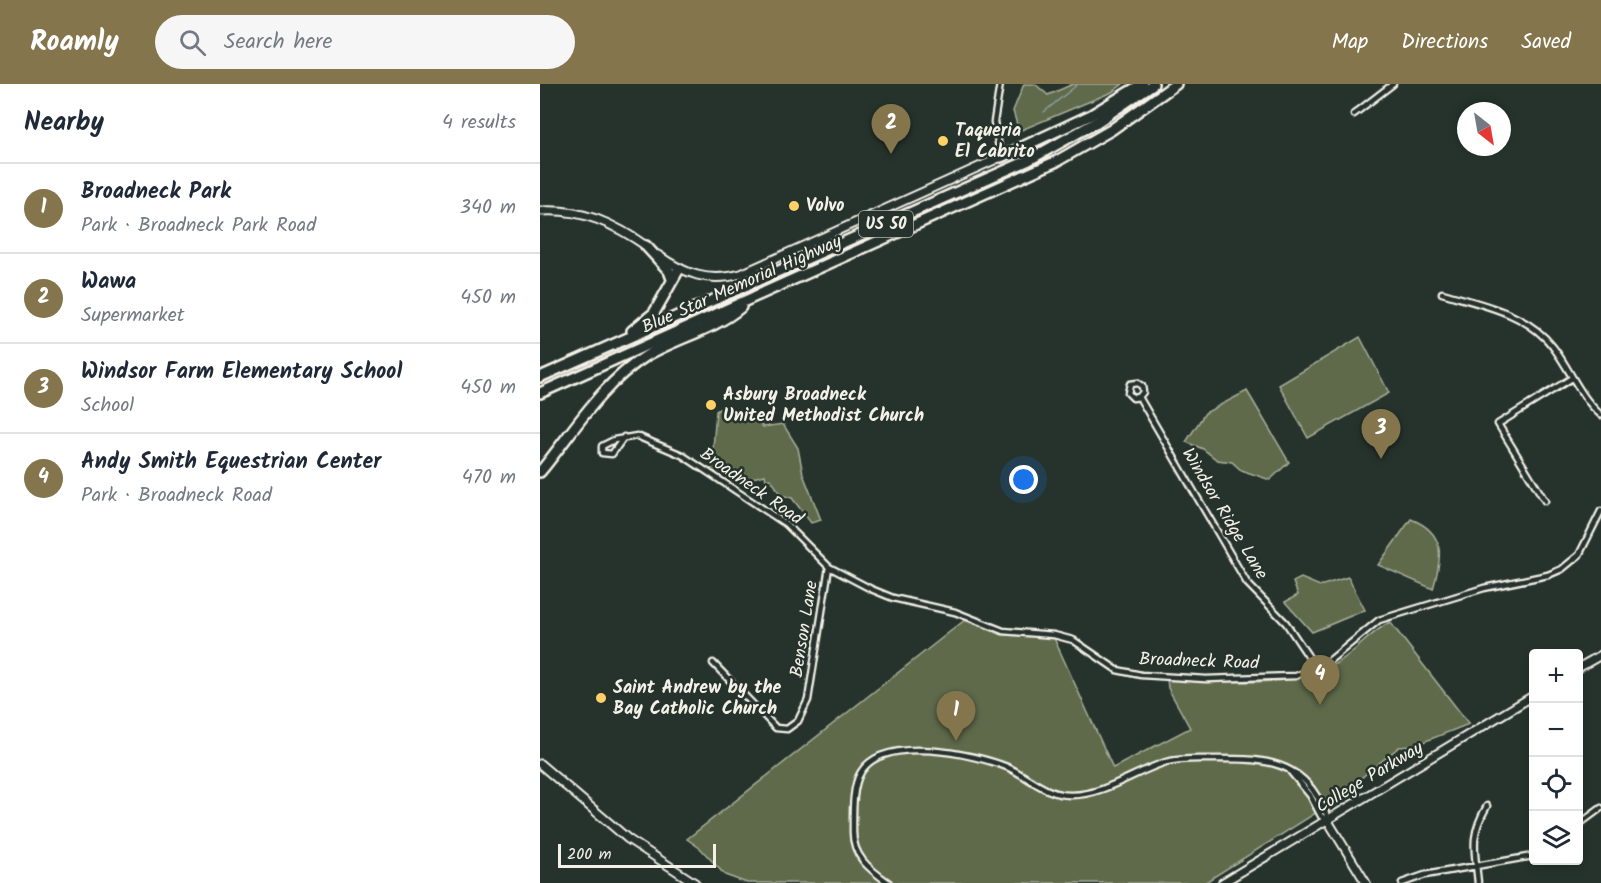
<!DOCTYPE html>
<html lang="en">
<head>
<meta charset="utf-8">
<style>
	:root { --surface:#fff; --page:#f6f6f7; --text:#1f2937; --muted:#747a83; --line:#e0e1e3; --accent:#84754c }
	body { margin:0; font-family:Kalam,sans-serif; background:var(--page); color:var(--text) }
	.controls { position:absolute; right:18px; bottom:18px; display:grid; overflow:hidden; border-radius:6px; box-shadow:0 3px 9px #0003 }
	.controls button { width:54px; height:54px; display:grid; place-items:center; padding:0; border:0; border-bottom:2px solid var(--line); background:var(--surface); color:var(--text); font:30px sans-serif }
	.compass { position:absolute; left:917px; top:18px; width:54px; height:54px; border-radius:50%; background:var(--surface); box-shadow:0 3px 9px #0003; rotate:149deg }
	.scale { position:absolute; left:18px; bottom:15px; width:158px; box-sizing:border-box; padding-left:6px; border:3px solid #f4f1e8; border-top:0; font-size:16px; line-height:21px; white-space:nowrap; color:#f4f1e8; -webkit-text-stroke:4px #26332d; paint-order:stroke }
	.you { position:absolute; left:484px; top:396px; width:21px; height:21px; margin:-15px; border:4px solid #fff; border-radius:50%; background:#1a73e8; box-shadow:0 0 0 9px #1a73e833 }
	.badge { display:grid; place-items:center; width:39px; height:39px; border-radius:50%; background:var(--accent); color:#fff; font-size:20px; font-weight:700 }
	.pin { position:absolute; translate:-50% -50px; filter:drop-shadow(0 2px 3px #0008) }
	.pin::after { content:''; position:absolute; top:32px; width:21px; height:18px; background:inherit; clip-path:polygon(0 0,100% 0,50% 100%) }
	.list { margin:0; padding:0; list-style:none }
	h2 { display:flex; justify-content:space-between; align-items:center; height:78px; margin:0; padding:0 24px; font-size:26px }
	h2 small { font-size:20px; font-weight:400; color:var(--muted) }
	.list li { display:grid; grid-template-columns:39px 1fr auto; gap:18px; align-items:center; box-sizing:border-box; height:90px; padding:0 24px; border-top:2px solid var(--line) }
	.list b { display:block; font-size:22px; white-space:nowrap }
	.list p { margin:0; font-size:20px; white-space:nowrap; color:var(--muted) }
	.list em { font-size:20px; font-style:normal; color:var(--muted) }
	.icon { flex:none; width:33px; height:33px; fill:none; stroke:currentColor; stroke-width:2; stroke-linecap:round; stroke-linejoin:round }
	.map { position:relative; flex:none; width:1061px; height:799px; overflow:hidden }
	header { display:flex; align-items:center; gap:36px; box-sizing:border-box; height:84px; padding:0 30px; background:var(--accent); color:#fff }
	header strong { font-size:28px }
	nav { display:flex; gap:33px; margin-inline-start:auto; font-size:21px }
	.search { width:420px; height:54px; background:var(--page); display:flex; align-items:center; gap:15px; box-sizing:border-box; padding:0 21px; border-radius:33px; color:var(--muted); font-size:22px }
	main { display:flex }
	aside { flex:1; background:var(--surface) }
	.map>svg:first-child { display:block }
	.green { fill:#5f6b4c; stroke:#aaae9a; stroke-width:1.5 }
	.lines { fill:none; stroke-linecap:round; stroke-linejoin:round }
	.stream { stroke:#8b9f9d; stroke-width:1.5 }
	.street-casing { stroke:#f4f1e8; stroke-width:9 }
	.secondary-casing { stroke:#f4f1e8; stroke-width:11 }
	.highway-casing { stroke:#f4f1e8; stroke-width:14 }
	.street { stroke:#26332d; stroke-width:4.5 }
	.secondary { stroke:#26332d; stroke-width:7 }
	.highway { stroke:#26332d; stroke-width:9 }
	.poi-dot { fill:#ffd166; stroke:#26332d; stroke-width:2 }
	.labels { text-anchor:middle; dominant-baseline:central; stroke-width:5; stroke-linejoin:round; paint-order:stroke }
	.shield { fill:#26332d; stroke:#b6b8b0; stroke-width:1.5 }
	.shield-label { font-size:16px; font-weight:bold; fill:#f4f1e8 }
	.poi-label { font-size:18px; font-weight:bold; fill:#f4f1e8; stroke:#26332d; text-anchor:start }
	.street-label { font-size:18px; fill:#f4f1e8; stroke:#26332d }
</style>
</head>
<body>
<header>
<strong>Roamly</strong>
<div class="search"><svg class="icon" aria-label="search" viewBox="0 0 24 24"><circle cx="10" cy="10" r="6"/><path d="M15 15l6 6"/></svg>Search here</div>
<nav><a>Map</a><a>Directions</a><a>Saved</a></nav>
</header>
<main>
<aside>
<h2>Nearby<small>4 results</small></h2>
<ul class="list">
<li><span class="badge">1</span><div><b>Broadneck Park</b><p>Park · Broadneck Park Road</p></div><em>340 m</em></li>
<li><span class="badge">2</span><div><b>Wawa</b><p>Supermarket</p></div><em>450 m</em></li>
<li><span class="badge">3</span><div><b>Windsor Farm Elementary School</b><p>School</p></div><em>450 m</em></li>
<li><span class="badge">4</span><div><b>Andy Smith Equestrian Center</b><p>Park · Broadneck Road</p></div><em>470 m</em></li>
</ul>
</aside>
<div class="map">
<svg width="1061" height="799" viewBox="0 0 1061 799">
	<rect width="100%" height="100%" fill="#26332d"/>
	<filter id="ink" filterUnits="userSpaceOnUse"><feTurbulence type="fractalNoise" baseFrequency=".0167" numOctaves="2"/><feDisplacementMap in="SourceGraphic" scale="12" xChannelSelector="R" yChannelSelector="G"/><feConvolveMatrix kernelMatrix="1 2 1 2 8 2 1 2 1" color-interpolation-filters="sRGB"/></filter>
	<g filter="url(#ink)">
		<path class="green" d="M484 0H495L508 11 533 0H583L572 8 479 47 473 27Z
			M820 253 849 309 768 354 739 301Z
			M707 307 749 378 730 396 701 386 692 378 677 376 663 365 646 358 665 329Z
			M181 324 202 330 210 339 217 337 223 343 243 340 258 364 263 390 281 436 271 439 252 414 241 411 231 395 226 396 225 391 204 396 197 392 189 394 181 385 171 390 176 327Z
			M871 435C907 449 902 474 893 505L838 481Z
			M808 493 825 526 772 548 745 518 758 511 753 498 761 494 780 502Z
			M426 535 466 551 513 552 573 684 650 644 628 604 627 595C678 596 750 607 795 580 815 569 829 549 850 538L929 640 873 662 859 663 787 722 664 799H207L185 791 161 765 147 755Z"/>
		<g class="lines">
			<path class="stream" d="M504 28 538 0"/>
			<g class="street-casing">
				<path id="street" d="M460 0 454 38 461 73
					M814 30 853 0
					M902 209C940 220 988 229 1013 263 1030 285 1039 312 1061 331
					M599 313 593 314 588 309 590 300 597 299 602 302 603 308 599 313 707 499 746 539 776 584
					M84 353 72 370 62 369V362L74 356 97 352 142 371 246 440 289 483 331 505 353 514 415 528 463 547 514 551 533 556 577 586 601 591 666 595 756 592 789 577 839 536 944 504 1008 491 1022 485 1039 471 1061 427
					M1005 417 958 340 1032 294
					M173 579 236 644 247 645 258 637 268 616 289 483
					M750 687 770 711 781 732 788 737
					M1038 741 1061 724
					M349 799C329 785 312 772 313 746 313 729 312 702 321 688 344 650 434 670 467 683 490 693 506 712 532 711 564 711 596 687 626 678 641 674 657 675 671 675 712 675 753 673 776 711 781 719 786 726 788 735
					M862 799 885 791 993 772
					M938 799C935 766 929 753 947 722"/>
			</g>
			<g class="secondary-casing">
				<path id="secondary" d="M0 127C42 124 75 140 109 164
					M118 171C145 190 168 199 201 190L461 73
					M1038 584 1061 571
					M0 680 88 755 155 799
					M788 737 826 799
					M682 799 993 612"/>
			</g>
			<g class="highway-casing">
				<path id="highway" d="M461 73 551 31 602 0
					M106 162 129 187 132 195
					M92 247 114 229 139 185
					M0 293 487 77 557 38 613 0
					M0 309 517 77 571 46 636 0
					M0 388C33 348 61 300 106 272 136 254 174 246 201 223"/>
			</g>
			<use href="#street" class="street"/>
			<use href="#secondary" class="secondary"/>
			<use href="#highway" class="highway"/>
		</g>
	</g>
	<g class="poi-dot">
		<circle cx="403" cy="57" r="6"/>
		<circle cx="254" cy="122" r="6"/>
		<circle cx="171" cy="321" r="6"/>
		<circle cx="61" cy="614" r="6"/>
	</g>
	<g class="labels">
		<rect class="shield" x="319" y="127" width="54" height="26" rx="4.5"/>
		<g class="shield-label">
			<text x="346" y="140">US 50</text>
		</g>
		<g class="poi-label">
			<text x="415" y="47">Taqueria<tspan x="415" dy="21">El Cabrito</tspan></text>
			<text x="266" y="122">Volvo</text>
			<text x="183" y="311">Asbury Broadneck<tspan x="183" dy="21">United Methodist Church</tspan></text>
			<text x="73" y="604">Saint Andrew by the<tspan x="73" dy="21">Bay Catholic Church</tspan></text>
		</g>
		<g class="street-label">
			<text transform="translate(202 201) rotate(-24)">Blue Star Memorial Highway</text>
			<text transform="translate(211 403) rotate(35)">Broadneck Road</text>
			<text transform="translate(684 430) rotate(59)">Windsor Ridge Lane</text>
			<text transform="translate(265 545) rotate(-81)">Benson Lane</text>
			<text transform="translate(659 578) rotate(2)">Broadneck Road</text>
			<text transform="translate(830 694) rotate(-31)">College Parkway</text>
		</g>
	</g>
</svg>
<div class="controls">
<button>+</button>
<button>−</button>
<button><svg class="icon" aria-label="locate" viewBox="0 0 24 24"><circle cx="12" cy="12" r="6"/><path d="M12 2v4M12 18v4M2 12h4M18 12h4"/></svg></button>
<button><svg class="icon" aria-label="layers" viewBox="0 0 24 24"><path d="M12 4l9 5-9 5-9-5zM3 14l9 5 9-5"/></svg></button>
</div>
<svg class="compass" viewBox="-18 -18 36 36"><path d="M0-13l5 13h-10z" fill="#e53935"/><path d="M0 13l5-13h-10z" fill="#747a83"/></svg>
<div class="scale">200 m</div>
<div class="you"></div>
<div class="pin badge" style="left:416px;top:657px">1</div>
<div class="pin badge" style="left:351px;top:70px">2</div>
<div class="pin badge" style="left:841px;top:375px">3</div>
<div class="pin badge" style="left:780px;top:621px">4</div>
</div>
</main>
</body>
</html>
